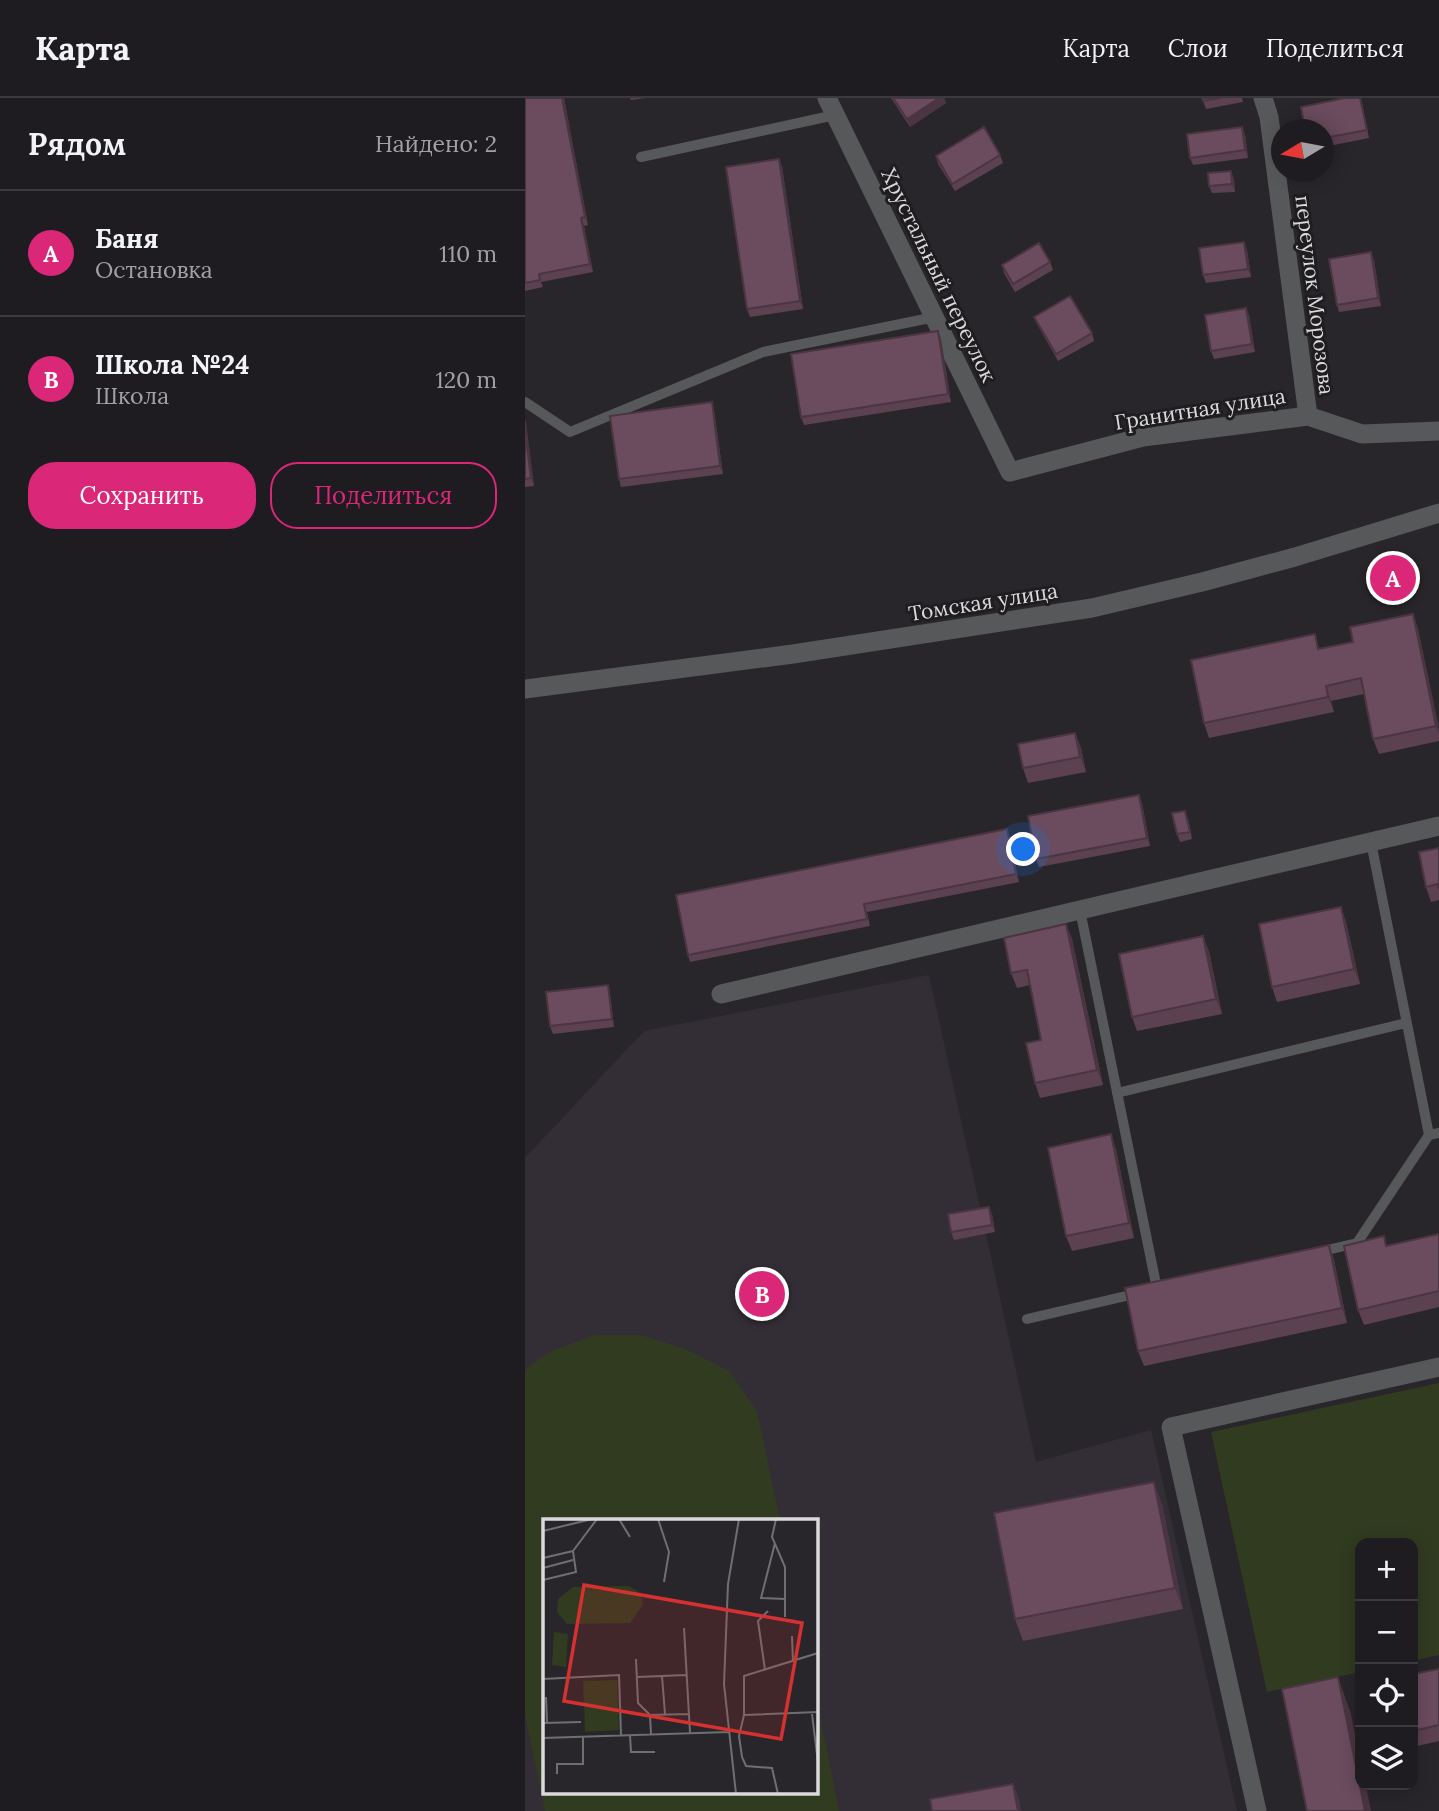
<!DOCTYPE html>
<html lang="ru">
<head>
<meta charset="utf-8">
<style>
	:root { --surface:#1e1c20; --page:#2b292d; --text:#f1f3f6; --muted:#a1a1a5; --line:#3c3a3e; --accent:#db2777 }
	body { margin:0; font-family:Lora,serif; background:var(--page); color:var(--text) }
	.controls { position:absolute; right:21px; bottom:21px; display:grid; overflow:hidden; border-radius:14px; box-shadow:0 4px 18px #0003 }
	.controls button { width:63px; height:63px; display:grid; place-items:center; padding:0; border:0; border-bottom:2px solid var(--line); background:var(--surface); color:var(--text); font:35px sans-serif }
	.compass { position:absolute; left:746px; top:21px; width:63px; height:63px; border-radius:50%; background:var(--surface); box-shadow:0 4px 18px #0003; rotate:260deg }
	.you { position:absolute; left:499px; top:752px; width:24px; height:24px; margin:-18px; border:5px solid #fff; border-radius:50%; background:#1a73e8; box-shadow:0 0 0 10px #1a73e833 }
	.badge { display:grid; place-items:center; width:46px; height:46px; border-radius:50%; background:var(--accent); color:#fff; font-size:23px; font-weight:700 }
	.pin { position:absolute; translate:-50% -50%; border:4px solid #fff; box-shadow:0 2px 7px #0006 }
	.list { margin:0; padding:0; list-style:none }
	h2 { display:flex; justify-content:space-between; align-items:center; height:91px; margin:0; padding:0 28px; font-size:30px }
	h2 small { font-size:23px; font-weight:400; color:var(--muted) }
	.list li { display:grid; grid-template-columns:46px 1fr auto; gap:21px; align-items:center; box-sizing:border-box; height:126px; padding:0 28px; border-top:2px solid var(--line) }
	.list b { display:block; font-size:26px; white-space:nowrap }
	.list p { margin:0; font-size:23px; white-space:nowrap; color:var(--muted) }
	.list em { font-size:23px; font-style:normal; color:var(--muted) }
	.actions { display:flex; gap:14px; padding:21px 28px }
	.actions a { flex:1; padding:16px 0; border:2px solid var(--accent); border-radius:28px; text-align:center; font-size:24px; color:var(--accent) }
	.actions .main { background:var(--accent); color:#fff }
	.icon { flex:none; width:38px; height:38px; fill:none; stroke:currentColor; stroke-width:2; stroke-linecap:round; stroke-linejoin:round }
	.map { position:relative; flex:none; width:914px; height:1713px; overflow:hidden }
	header { display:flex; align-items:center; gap:42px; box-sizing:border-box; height:98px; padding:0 35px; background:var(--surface); border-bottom:2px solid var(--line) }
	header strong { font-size:33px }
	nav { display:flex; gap:38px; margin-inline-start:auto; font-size:24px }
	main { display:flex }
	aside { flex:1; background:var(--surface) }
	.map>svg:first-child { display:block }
	.built { fill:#332e36; fill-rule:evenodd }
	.green { fill:#313b20 }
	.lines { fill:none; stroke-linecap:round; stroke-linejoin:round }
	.service { stroke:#565859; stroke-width:10 }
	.minor { stroke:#565859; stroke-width:19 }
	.wall { fill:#5c4151 }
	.shaded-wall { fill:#4b3542 }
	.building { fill:#6b4c5e; stroke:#4b3542; stroke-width:2 }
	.labels { text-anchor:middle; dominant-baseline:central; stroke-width:6; stroke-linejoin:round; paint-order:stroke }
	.street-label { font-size:21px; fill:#dad9db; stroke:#1f1d20 }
	.inset-road { fill:none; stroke:#6f6e71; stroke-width:2 }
	.view { fill:#d63131; fill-opacity:0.15; stroke:#d63131; stroke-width:3.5 }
	.inset-edge { fill:none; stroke:#dad9db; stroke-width:3.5 }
</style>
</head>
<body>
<header>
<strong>Карта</strong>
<nav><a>Карта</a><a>Слои</a><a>Поделиться</a></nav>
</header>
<main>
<aside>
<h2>Рядом<small>Найдено: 2</small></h2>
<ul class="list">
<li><span class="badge">A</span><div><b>Баня</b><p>Остановка</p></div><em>110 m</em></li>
<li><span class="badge">B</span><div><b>Школа №24</b><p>Школа</p></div><em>120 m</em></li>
</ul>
<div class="actions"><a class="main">Сохранить</a><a>Поделиться</a></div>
</aside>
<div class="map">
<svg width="914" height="1713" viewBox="0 0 914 1713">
	<rect width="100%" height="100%" fill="#28262a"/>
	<path class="built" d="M404 877 511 1364 626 1332 712 1713H0V1060L119 933ZM19 1422H290V1694H19Z"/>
	<path class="green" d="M70 1237H116L160 1251 204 1273 232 1313 255 1422H19V1694H290L291 1599 314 1713H20L0 1616V1272L24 1254Z
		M914 1285V1557L888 1563V1445H835V1574L742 1594 686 1334Z"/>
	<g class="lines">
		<path class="service" d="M116 59 310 17
			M0 304 45 334 238 254 410 219
			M846 744 904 1037
			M555 812 632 1191
			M592 995 881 925
			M794 1154 832 1145 904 1037 914 1035
			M502 1221 614 1195"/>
		<path class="minor" d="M302 0 485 374 618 339 783 318 837 336 914 333
			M738 0 744 19 783 318
			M0 591 268 556 567 510 677 484 770 459 914 415
			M196 896 914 728
			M732 1713 646 1329 914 1269"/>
	</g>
	<path class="wall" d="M0 0H39L63 127 59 128 68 174 16 184 18 189 0 193Z
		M105 0H121L106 2Z
		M366 0H419L421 5 385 29Z
		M677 0H717L718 4 681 11Z
		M836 0 844 40 799 49V32Z
		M720 36 723 60 668 67 665 60Z
		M475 57 478 65 430 93 413 66 411 58Z
		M257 68 278 211 225 219 222 211Z
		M709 81 710 94 687 95 684 88Z
		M722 152 726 179 681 185 678 177Z
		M849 162 856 208 814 214 812 207Z
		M525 164 528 172 490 194 479 175 477 167Z
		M721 210 724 217 730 254 689 261 686 253Z
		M509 219 567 235 569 243 533 263 512 226Z
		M413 233 416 241 426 304 279 327 276 319Z
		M189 312 198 376 96 389 94 381Z
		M0 322 9 388 0 389Z
		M888 516 893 531 914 631V643L854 656 848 641 839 596 806 603 809 614 684 640 679 625 795 551 828 544Z
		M550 635 556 650 561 674 503 685 498 670Z
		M617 705 625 748 514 769 511 761Z
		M663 720 667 741 655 744 652 736Z
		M482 731 484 739 494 784 342 814 345 828 165 864 163 857Z
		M914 750V802L906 804 901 789Z
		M816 809 821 824 835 886 752 904 747 889Z
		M541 826 547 841 578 987 515 1000 510 985 516 942 505 887 492 890 486 875Z
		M684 853 697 916 612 933 607 919Z
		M83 887 85 895 89 929 28 936 25 928Z
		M591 1051 609 1140 547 1153 541 1138Z
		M467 1116 470 1134 429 1142 426 1134Z
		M914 1136V1209L839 1227 833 1212 862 1148Z
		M804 1147 809 1162 822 1225 619 1268 613 1253Z
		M637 1406 658 1511 498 1543 490 1521Z
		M914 1571V1643L888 1649V1576Z"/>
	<path class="shaded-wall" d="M37 0H39L63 127 60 119Z
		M414 0H419L421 5 385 29 382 21Z
		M717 29 720 36 723 60 720 52Z
		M254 61 257 68 278 211 275 203Z
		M706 73 709 81 710 94 707 86Z
		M56 120 59 128 68 174 65 166Z
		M719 144 722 152 726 179 723 171Z
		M846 154 849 162 856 208 853 200Z
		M721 210 724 217 730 254 727 246Z
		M413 233 416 241 426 304 423 296Z
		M187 304 189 312 198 376 195 368Z
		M0 322 1 324 9 388 6 380 0 333Z
		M888 516 893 531 914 631V636L911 628Z
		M801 588 806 603 809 614 803 599Z
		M550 635 556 650 561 674 555 659Z
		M614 697 617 705 625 748 622 740Z
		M482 731 484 739 494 784 491 776Z
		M816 809 821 824 835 886 829 871Z
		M541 826 547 841 578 987 572 972Z
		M678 838 684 853 697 916 691 901Z
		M83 887 85 895 89 929 87 921Z
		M586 1036 591 1051 609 1140 604 1125Z
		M464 1109 467 1116 470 1134 467 1127Z
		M804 1147 809 1162 822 1225 817 1210Z
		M629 1384 637 1406 658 1511 650 1490Z
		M813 1579 826 1616 835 1661V1687H841L846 1713H840Z
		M488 1686 494 1701 496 1713H493Z"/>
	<path class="building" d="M0 0H37L60 119 56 120 65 166 14 176 15 182 0 185Z
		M368 0H414L382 21Z
		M677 0H695L678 3Z
		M820 0H835L842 32 799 40V32H780L776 9Z
		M459 29 475 57 427 86 411 58Z
		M717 29 720 52 665 60 662 36Z
		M254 61 275 203 222 211 201 69Z
		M706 73 707 86 684 88 683 75Z
		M719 144 723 171 678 177 674 150Z
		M514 145 525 164 488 186 477 167Z
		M846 154 853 200 812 207 804 161Z
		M545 198 567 235 531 256 509 219Z
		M721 210 727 246 686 253 680 217Z
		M413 233 423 296 276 319 266 256Z
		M187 304 195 368 94 381 85 318Z
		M0 333 6 380 0 381Z
		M888 516 911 628 848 641 836 580 801 588 803 599 679 625 666 562 790 536 793 551 828 544 825 529Z
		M550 635 555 659 498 670 493 646Z
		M614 697 622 740 511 761 503 718Z
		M660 713 665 734 652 736 647 715Z
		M482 731 491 776 339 806 342 821 163 857 151 797Z
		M914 750V791L913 786 901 789 894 754Z
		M816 809 829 871 747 889 734 826Z
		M541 826 572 972 510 985 501 945 516 942 502 872 486 875 479 840Z
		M678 838 691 901 607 919 594 856Z
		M83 887 87 921 25 928 21 894Z
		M586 1036 604 1125 541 1138 523 1050Z
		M464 1109 467 1127 426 1134 423 1116Z
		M914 1136V1193L833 1212 819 1148 859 1138 861 1148Z
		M804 1147 817 1210 613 1253 600 1190Z
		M629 1384 650 1490 490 1521 469 1415Z
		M914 1571V1627L888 1633V1576Z
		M813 1579 840 1713H782L757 1591Z
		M488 1686 493 1713H407L405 1701Z"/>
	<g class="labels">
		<g class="street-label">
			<text transform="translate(414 177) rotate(64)">Хрустальный переулок</text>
			<text transform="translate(790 197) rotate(83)">переулок Морозова</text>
			<text transform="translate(675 311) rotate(-9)">Гранитная улица</text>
			<text transform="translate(458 504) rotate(-9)">Томская улица</text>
		</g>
	</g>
	<g transform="translate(18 1421)">
		<rect width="275" height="275" fill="#28262a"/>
		<path d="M86 67 96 73 100 85 87 104 24 105 14 93 15 80 30 68ZM11 113 25 115 23 148 9 146ZM74 161 76 211 42 213 40 162Z" fill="#313b20"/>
		<path class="inset-road" d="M76 0 87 18M115 0 126 33 121 63M233 0 229 18 242 48V98M0 12 49 0M232 24 218 79 242 80M30 32 54 0M0 39 30 32 33 53 0 61M0 49 30 41M141 109 147 214M249 117 250 143M93 140 95 184 107 196 108 215M222 151 215 102 225 92M119 157 122 195M94 158 143 156M0 160 76 156 78 216M3 178 4 204M269 195 275 244M107 196 146 195M201 196 275 193M0 204 38 203M87 216 88 233H112M0 219 186 213M14 255V245H40V217M193 275 181 165 185 65 196 0M235 275 229 249 203 247 199 238 196 217 201 196V157L275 134"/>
		<path class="view" d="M41 66 259 104 238 220 21 182Z"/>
		<rect width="275" height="275" class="inset-edge"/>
	</g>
</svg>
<div class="controls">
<button>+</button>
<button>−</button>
<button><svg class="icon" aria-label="locate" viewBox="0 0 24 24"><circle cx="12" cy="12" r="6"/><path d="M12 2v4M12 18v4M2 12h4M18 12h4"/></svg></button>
<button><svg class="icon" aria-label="layers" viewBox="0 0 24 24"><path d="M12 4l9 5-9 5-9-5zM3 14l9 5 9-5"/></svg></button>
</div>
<svg class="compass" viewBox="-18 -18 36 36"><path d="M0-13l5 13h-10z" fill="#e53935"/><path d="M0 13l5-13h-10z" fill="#a1a1a5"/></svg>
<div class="you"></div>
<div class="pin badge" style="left:868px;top:480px">A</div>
<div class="pin badge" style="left:237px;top:1196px">B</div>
</div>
</main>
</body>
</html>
